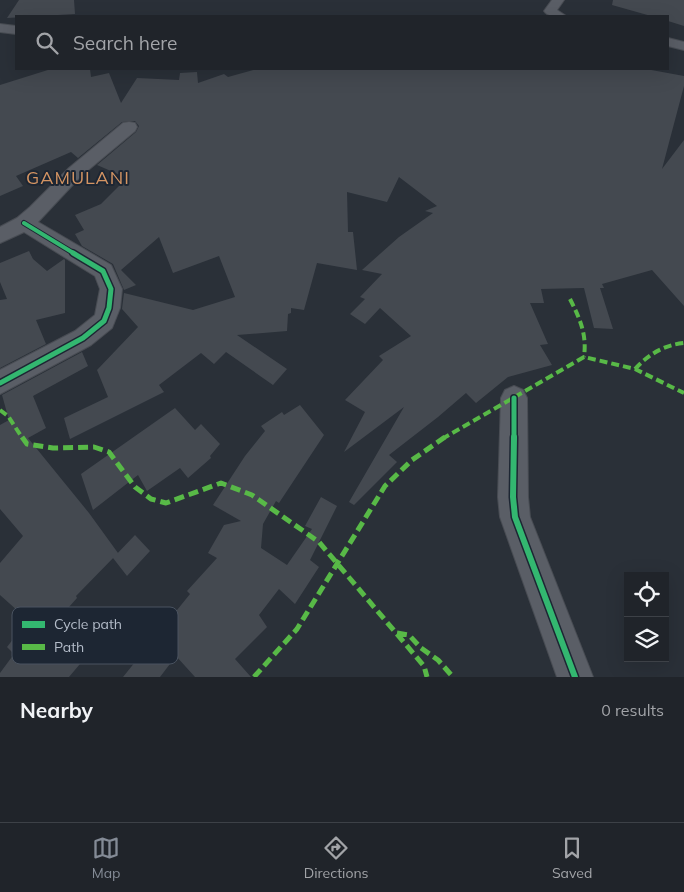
<!DOCTYPE html>
<html lang="en">
<head>
<meta charset="utf-8">
<style>
	:root { --surface:#20242a; --page:#282c32; --text:#f1f3f6; --muted:#a2a4a8; --line:#3d4147; --accent:#848b96 }
	body { margin:0; font-family:Mulish,sans-serif; background:var(--page); color:var(--text) }
	.controls { position:absolute; right:15px; bottom:15px; display:grid; overflow:hidden; border-radius:0px; box-shadow:0 5px 20px #0002 }
	.controls button { width:45px; height:45px; display:grid; place-items:center; padding:0; border:0; border-bottom:1px solid var(--line); background:var(--surface); color:var(--text); font:25px sans-serif }
	.list { margin:0; padding:0; list-style:none }
	h2 { display:flex; justify-content:space-between; align-items:center; height:65px; margin:0; padding:0 20px; font-size:21px }
	h2 small { font-size:16px; font-weight:400; color:var(--muted) }
	.icon { flex:none; width:28px; height:28px; fill:none; stroke:currentColor; stroke-width:2; stroke-linecap:round; stroke-linejoin:round }
	.map { position:relative; flex:none; width:684px; height:677px; overflow:hidden }
	.search { position:absolute; background:var(--surface); box-shadow:0 5px 20px #0002; left:15px; right:15px; top:15px; height:55px; display:flex; align-items:center; gap:12px; box-sizing:border-box; padding:0 18px; border-radius:0px; color:var(--muted); font-size:19px }
	.sheet { height:145px; background:var(--surface) }
	nav { display:flex; justify-content:space-around; align-items:center; box-sizing:border-box; height:70px; border-top:1px solid var(--line); background:var(--surface); font-size:14px; color:var(--muted) }
	nav a { display:grid; justify-items:center; gap:2px }
	nav .on { color:var(--accent) }
	.map>svg:first-child { display:block }
	.building { fill:#444950 }
	.lines { fill:none; stroke-linecap:round; stroke-linejoin:round }
	.street-casing { stroke:#484c53; stroke-width:2 }
	.street { fill:#5a5e66; fill-rule:evenodd }
	.quiet-far1 { stroke:#58b947; stroke-width:4; stroke-dasharray:8 4; stroke-linecap:butt }
	.quiet { stroke:#58b947; stroke-width:5; stroke-dasharray:10 5; stroke-linecap:butt }
	.cycleway-far2-casing { stroke:#1d2633; stroke-width:6 }
	.cycleway-far1-casing { stroke:#1d2633; stroke-width:8 }
	.cycleway-casing { stroke:#1d2633; stroke-width:9 }
	.cycleway-far2 { stroke:#33b770; stroke-width:4 }
	.cycleway-far1 { stroke:#33b770; stroke-width:5 }
	.cycleway { stroke:#33b770; stroke-width:6 }
	.labels { text-anchor:middle; dominant-baseline:central; stroke-width:4; stroke-linejoin:round; paint-order:stroke }
	.far-quarter-label { font-size:18px; letter-spacing:1px; fill:#d59563; stroke:#1d2633 }
	.key { fill:#1d2633; stroke:#4a5360; stroke-width:1 }
	.key-label { font-size:14px; fill:#b4bcc9 }
</style>
</head>
<body>
<div class="map">
<svg width="684" height="677" viewBox="0 0 684 677">
	<rect width="100%" height="100%" fill="#2a3038"/>
	<path class="building" d="M19 0H74L75 14 7 18Z
		M613 0H684V26L668 21V16H651L612 5Z
		M51 69H90L91 77 109 73 121 103 137 78 179 80 180 73 197 72 198 83 224 74 228 77 257 69H646L684 76V86L662 169 684 140V306L652 270 602 284 604 288H600L613 329 594 328 584 288 541 289 544 303H530L548 344 540 345 552 365 508 377 476 403 466 393 438 417 389 455 397 462 354 505 349 502 404 407 344 452 365 412 345 400 383 360 379 356 411 336 380 308 365 324 350 314 365 299 360 297 382 274 362 270 399 237 433 213 425 211 437 206 399 177 387 202 347 192 348 232H353L357 270 317 263 304 310 291 308V313L288 314 287 331 237 335 287 369 273 385 226 352 214 364 201 353 159 385 164 392 70 439 64 418 108 397 97 370 138 327 122 309 124 293 193 310 235 297 219 256 173 273 159 237 121 270 136 285 124 290 113 264 82 246 75 234 84 230 75 215 101 204 127 178 97 165 136 132 139 126 135 121 122 122 78 158 71 152 16 176 23 186 0 196V85Z
		M29 251 33 259 47 271 64 259 65 260V313L36 320 46 344 0 368V300L7 299 0 282V263Z
		M82 352 88 366 33 396 46 428 28 438 89 513 118 553 76 596 77 598 69 607 101 639 69 677H0V673L14 654 7 647 28 620 0 595V563L23 536 0 509V425L9 420 2 395Z
		M300 405 324 435 279 503 276 501 263 524 261 548 287 565 312 529 305 526 321 497 337 506 310 560 319 567 295 604 279 589 259 615 267 627 235 659 251 677H195L176 656 160 677H123L190 594 187 591 217 558 208 553 224 525 241 521 213 505 245 456 265 431 261 426 282 412 284 415Z
		M175 408 195 430 201 424 220 444 210 456 211 458 188 478 180 468 147 491 138 475 93 510 81 474Z
		M135 535 150 551 127 576 113 558Z"/>
	<g class="lines">
		<g class="street-casing">
			<path id="street" d="M552 0H564L557 10 566 16C558 16 549 18 544 11Z
				M0 24 16 26V34L0 32Z
				M668 38 684 42V50L668 46Z
				M129 122 135 123 137 127 135 131 81 176 38 222 111 265 122 289 120 308 112 328 91 345 0 394V370L75 331 95 315 100 289 95 276 24 232 0 243V227L17 218 30 207 69 168 123 123Z
				M514 386 523 390 527 398 528 497 530 517 593 677H557L500 517 498 497 501 398 505 390Z"/>
		</g>
		<use href="#street" class="street"/>
		<path class="quiet-far1" d="M570 299C580 319 587 334 584 357
			M635 369C649 354 664 345 684 343
			M0 410 8 416 23 439
			M442 439 584 357 635 369 684 393"/>
		<path class="quiet" d="M22 437 27 444 53 448 94 447 109 452 135 487 151 499 166 503 221 483 252 495 319 542 424 666 427 677
			M397 633 409 635 421 648 438 660 453 677
			M254 677 297 629 385 486 412 460 445 437"/>
		<g class="cycleway-far2-casing">
			<path id="cycleway-far2" d="M24 223 75 254"/>
		</g>
		<g class="cycleway-far1-casing">
			<path id="cycleway-far1" d="M0 383 83 338 104 321 109 308 111 289 103 271 73 253
				M514 439V398"/>
		</g>
		<g class="cycleway-casing">
			<path id="cycleway" d="M514 437 513 497 515 517 575 677"/>
		</g>
		<use href="#cycleway-far2" class="cycleway-far2"/>
		<use href="#cycleway-far1" class="cycleway-far1"/>
		<use href="#cycleway" class="cycleway"/>
	</g>
	<g class="labels">
		<g class="far-quarter-label">
			<text x="78" y="177">GAMULANI</text>
		</g>
	</g>
	<rect x="12" y="607" width="166" height="57" rx="8" class="key"/>
	<rect x="22" y="621" width="23" height="7" fill="#33b770"/>
	<rect x="22" y="644" width="23" height="6" fill="#58b947"/>
	<g class="key-label">
		<text x="54" y="629">Cycle path</text>
		<text x="54" y="652">Path</text>
	</g>
</svg>
<div class="controls">
<button><svg class="icon" aria-label="locate" viewBox="0 0 24 24"><circle cx="12" cy="12" r="6"/><path d="M12 2v4M12 18v4M2 12h4M18 12h4"/></svg></button>
<button><svg class="icon" aria-label="layers" viewBox="0 0 24 24"><path d="M12 4l9 5-9 5-9-5zM3 14l9 5 9-5"/></svg></button>
</div>
<div class="search"><svg class="icon" aria-label="search" viewBox="0 0 24 24"><circle cx="10" cy="10" r="6"/><path d="M15 15l6 6"/></svg>Search here</div>
</div>
<section class="sheet">
<h2>Nearby<small>0 results</small></h2>
<ul class="list">
</ul>
</section>
<nav>
<a class="on"><svg class="icon" aria-label="map" viewBox="0 0 24 24"><path d="M3 6l6-2 6 2 6-2v14l-6 2-6-2-6 2zM9 4v14M15 6v14"/></svg>Map</a>
<a><svg class="icon" aria-label="directions" viewBox="0 0 24 24"><path d="M12 3l9 9-9 9-9-9zM9 14v-3h6M13 9l2 2-2 2"/></svg>Directions</a>
<a><svg class="icon" aria-label="saved" viewBox="0 0 24 24"><path d="M7 4h10v16l-5-4-5 4z"/></svg>Saved</a>
</nav>
</body>
</html>
